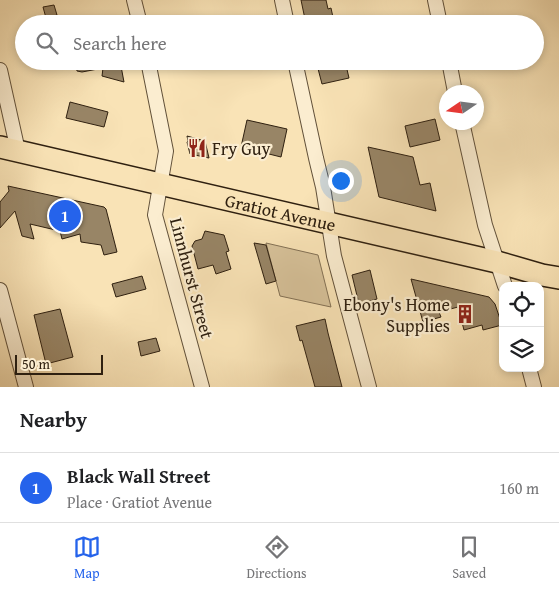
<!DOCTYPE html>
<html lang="en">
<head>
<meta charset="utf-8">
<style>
	:root { --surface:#fff; --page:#f2f2f2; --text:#202124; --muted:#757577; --line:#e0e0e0; --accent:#2563eb }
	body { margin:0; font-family:"Gentium Book Plus",serif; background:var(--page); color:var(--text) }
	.controls { position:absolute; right:15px; bottom:15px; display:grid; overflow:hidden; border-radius:10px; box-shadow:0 2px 8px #0003 }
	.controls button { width:45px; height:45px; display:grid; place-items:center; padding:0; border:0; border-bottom:1px solid var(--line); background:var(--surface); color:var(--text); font:25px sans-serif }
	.compass { position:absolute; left:439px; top:85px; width:45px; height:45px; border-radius:50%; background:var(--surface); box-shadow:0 2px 8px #0003; rotate:257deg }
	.scale { position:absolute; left:15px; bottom:12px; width:88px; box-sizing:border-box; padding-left:5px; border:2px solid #2f2010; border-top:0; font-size:14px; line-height:18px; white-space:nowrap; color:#2f2010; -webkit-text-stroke:4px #fbedd0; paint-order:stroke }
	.you { position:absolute; left:340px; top:180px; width:18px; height:18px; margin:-12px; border:4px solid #fff; border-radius:50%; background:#1a73e8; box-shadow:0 0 0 8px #1a73e833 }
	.badge { display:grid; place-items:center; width:32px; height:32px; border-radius:50%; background:var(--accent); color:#fff; font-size:16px; font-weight:700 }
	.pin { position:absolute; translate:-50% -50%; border:2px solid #fff; box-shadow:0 1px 5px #0006 }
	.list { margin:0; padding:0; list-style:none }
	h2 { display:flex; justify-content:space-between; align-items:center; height:65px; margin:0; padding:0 20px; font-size:21px }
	h2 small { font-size:16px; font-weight:400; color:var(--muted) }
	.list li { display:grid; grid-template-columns:32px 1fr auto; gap:15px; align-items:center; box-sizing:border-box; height:70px; padding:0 20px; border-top:1px solid var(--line) }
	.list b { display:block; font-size:19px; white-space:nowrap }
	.list p { margin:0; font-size:16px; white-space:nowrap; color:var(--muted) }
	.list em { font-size:16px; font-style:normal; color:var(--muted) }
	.icon { flex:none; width:28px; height:28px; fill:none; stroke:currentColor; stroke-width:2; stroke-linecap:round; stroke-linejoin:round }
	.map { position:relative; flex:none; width:559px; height:387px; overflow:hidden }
	.search { position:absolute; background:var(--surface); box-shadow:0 2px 8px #0003; left:15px; right:15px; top:15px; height:55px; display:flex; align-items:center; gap:12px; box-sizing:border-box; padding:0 18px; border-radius:28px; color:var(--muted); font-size:19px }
	.sheet { height:135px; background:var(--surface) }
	nav { display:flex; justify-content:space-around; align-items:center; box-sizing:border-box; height:70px; border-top:1px solid var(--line); background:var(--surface); font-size:14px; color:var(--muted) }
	nav a { display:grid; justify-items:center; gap:2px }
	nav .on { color:var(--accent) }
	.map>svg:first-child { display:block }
	.green { fill:#d7c29a; stroke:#837155 }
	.building { fill:#988566; stroke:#2f2010 }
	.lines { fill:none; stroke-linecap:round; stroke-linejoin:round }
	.minor-casing { stroke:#62513a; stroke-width:16 }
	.primary-casing { stroke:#2f2010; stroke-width:24 }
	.minor { stroke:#fbedd0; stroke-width:14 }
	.primary { stroke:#f9e3b6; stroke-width:21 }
	.labels { text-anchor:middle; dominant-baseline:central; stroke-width:4.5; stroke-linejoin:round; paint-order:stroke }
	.poi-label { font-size:18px; fill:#2f2010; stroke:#fbedd0; text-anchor:start }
	.street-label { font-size:18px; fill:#2f2010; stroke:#fbedd0 }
</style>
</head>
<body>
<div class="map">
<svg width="559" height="387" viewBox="0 0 559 387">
	<rect width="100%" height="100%" fill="#f9e3b6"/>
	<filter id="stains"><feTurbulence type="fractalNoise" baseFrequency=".004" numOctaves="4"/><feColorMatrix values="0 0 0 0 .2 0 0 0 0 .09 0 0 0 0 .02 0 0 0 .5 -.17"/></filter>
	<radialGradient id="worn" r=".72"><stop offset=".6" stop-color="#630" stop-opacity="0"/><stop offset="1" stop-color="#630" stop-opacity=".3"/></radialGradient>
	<path class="green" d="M266 243 318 255 331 307 280 296Z"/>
	<path class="building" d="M301 0H326L328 9 331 8 334 22 326 24H306Z
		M54 5 57 15 46 18 43 7Z
		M75 61H120L124 82 102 76 103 68 82 72 77 71Z
		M316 61H345L349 78 322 84Z
		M70 102 108 112 104 127 66 118Z
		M435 119 440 140 410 147 405 126Z
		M247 120 287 129 281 157 241 147Z
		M187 136 205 141 209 158 190 154 187 142 188 141Z
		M368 147 413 157 420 185 430 183 436 211 379 197Z
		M8 186 104 207 106 209 117 252 104 255 101 245 81 242 80 234 62 239 60 231 30 224 34 239 22 236 15 211 0 228V202L9 191Z
		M205 231 224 235 229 251 226 252 231 269 216 274 213 265 198 269 192 246 195 241 202 239Z
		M254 243 266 245 276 281 266 284Z
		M370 270 377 299 359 304 352 275Z
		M142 276 146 289 116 297 112 284Z
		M411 279 489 297 495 304 502 325 483 330 482 325 464 330 458 307 439 312 441 317 423 322Z
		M60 309 73 357 46 364 34 315Z
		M325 319 328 333 342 387H315L302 340 300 341 296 326Z
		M156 338 160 351 141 356 138 342Z"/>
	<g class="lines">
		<g class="minor-casing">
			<path id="minor" d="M134 0 140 24
				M282 0 287 24
				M435 0 440 24
				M148 61 166 151 155 215 202 387
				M295 61 316 158 323 187 334 256 369 387
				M449 61 455 92
				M0 70 18 151
				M462 122 485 225 505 286
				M0 290 26 387
				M529 368 534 387"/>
		</g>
		<g class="primary-casing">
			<g id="primary">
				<path id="s1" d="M0 147 497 262 542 275 559 278"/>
			</g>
		</g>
		<use href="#minor" class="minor"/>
		<use href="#primary" class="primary"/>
	</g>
	<defs>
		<g id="restaurant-bare" transform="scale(1.5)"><path d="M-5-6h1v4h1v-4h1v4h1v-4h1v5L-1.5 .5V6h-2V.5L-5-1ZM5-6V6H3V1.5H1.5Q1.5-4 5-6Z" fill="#8f2418" stroke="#fbedd0" stroke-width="2.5" paint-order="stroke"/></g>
		<g id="building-bare" transform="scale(1.5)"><path d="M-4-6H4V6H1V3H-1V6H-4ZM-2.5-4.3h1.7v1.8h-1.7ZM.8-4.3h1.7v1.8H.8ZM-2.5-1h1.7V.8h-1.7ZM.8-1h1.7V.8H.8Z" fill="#8f2418" stroke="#fbedd0" stroke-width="2.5" paint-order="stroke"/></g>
	</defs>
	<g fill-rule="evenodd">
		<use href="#restaurant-bare" x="197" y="148"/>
		<use href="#building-bare" x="465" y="314"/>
	</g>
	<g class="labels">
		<g class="poi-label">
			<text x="212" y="148">Fry Guy</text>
			<text x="450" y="304" text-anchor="end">Ebony's Home<tspan x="450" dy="21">Supplies</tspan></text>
		</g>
		<g class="street-label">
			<text stroke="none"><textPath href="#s1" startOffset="288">Gratiot Avenue</textPath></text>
			<text transform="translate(192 278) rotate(75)">Linnhurst Street</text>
		</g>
	</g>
	<rect width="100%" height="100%" filter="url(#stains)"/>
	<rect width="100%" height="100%" fill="url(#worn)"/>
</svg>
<div class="controls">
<button><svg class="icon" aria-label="locate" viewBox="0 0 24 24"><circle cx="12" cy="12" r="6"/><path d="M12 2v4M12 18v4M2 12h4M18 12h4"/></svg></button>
<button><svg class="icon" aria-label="layers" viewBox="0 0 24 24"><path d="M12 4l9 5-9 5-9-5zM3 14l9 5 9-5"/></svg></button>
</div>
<svg class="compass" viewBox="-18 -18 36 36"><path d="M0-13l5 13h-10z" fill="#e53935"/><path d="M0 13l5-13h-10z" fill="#757577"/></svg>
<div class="scale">50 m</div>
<div class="you"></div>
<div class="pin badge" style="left:65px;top:216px">1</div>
<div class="search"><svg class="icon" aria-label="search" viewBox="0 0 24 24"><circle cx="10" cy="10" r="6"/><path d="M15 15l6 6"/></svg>Search here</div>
</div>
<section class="sheet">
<h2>Nearby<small></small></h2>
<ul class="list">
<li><span class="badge">1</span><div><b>Black Wall Street</b><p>Place · Gratiot Avenue</p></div><em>160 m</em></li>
</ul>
</section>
<nav>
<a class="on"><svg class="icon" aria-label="map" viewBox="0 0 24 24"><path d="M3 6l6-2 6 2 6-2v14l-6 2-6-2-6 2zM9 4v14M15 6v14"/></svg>Map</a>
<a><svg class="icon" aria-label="directions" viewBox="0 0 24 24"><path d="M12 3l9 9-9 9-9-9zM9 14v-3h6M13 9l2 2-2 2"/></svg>Directions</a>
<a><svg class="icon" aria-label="saved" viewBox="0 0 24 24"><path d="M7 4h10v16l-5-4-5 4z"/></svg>Saved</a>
</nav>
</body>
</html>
